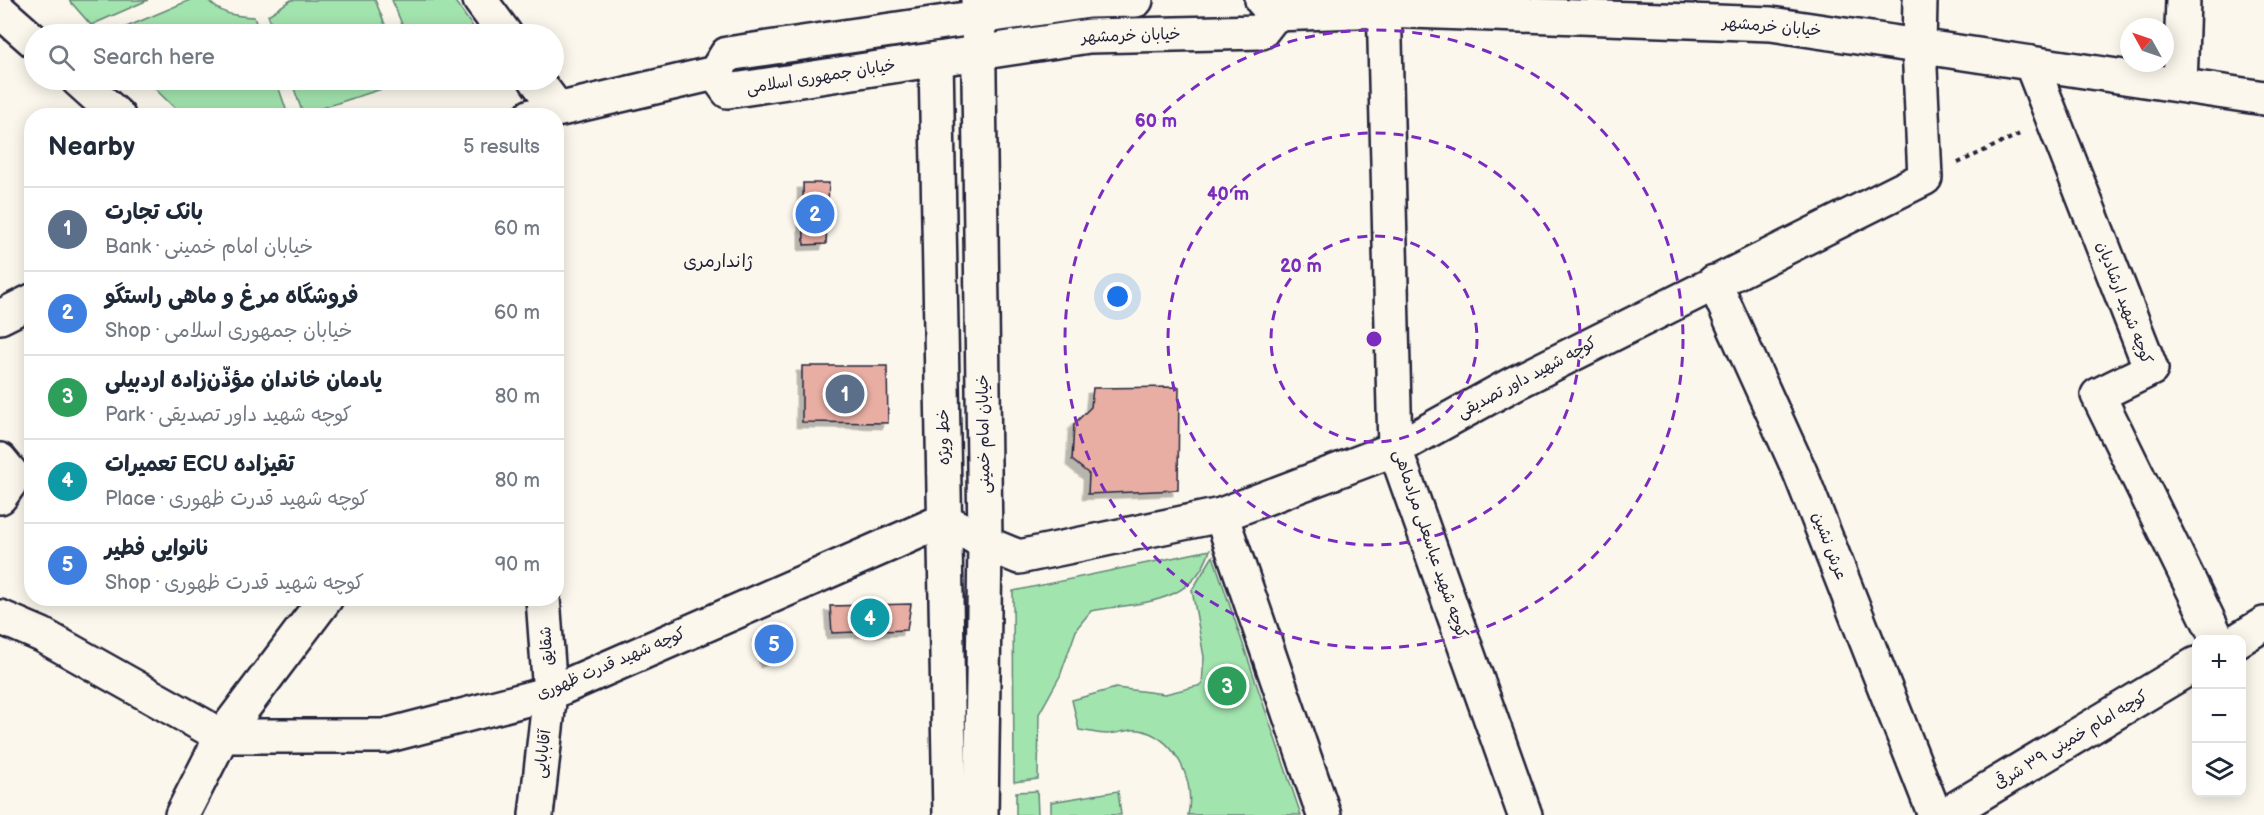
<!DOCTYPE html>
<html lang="en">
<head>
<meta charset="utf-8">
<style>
	:root { --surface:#fff; --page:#f2f2f3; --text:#1f2937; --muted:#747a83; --line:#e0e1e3; --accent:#db2777 }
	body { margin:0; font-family:"Balsamiq Sans","Playpen Sans Arabic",sans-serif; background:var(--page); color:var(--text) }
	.controls { position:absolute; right:18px; bottom:18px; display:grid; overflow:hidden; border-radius:12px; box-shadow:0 3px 15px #0003 }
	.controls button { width:54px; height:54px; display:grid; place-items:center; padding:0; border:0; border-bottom:2px solid var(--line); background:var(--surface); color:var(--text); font:30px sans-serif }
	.compass { position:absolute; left:2120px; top:18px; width:54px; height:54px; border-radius:50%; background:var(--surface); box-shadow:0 3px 15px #0003; rotate:310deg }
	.you { position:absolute; left:1118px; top:297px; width:21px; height:21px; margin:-15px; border:4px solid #fff; border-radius:50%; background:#1a73e8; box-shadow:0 0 0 9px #1a73e833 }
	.badge { display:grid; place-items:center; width:39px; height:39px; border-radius:50%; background:var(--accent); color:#fff; font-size:20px; font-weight:700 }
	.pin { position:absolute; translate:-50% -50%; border:3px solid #fff; box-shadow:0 2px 6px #0006 }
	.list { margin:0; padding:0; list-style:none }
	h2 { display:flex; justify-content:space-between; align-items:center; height:78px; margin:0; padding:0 24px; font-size:26px }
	h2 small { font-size:20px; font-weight:400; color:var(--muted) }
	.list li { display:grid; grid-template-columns:39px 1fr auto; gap:18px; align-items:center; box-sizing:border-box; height:84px; padding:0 24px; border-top:2px solid var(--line) }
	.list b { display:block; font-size:22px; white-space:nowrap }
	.list p { margin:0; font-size:20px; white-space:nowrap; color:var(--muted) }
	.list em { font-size:20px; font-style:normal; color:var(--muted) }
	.icon { flex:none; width:33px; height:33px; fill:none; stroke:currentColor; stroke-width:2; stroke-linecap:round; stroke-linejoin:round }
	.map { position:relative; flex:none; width:2264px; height:815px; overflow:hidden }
	.search { position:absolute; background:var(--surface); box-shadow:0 3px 15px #0003; left:24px; top:24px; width:540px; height:66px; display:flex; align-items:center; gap:15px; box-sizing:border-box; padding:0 21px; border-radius:33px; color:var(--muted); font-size:22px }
	.panel { position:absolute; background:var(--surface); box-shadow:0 3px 15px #0003; left:24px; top:108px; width:540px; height:498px; border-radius:24px }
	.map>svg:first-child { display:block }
	.green { fill:#a2e4ae; stroke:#628374; stroke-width:1.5 }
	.building { fill:#e8aea3; stroke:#22223b; stroke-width:1.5; filter:url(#shadow) }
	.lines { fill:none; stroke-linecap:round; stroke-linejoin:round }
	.minor-casing { stroke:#22223b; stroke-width:38 }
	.major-casing { stroke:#22223b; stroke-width:38 }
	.path { stroke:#22223b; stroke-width:4; stroke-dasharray:4.5 4.5; stroke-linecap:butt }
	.minor { stroke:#fbf7ec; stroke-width:33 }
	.major { stroke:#fbf7ec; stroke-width:33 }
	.ring { fill:none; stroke:#7b2cbf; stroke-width:3; stroke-dasharray:10 8 }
	.labels { text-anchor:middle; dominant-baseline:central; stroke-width:4.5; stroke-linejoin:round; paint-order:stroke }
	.street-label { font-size:16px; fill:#22223b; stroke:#fbf7ec }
	.neighbourhood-label { font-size:18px; fill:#22223b; stroke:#fbf7ec }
	.centre { fill:#7b2cbf; stroke:#fbf7ec; stroke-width:3 }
	.ring-label { font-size:18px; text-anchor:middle; font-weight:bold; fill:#7b2cbf; stroke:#fbf7ec; stroke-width:4.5; stroke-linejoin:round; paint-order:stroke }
</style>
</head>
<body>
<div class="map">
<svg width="2264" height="815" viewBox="0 0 2264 815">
	<defs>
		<filter id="shadow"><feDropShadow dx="-5.5" dy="5.5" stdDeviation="0" flood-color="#0004"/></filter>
	</defs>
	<rect width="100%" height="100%" fill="#fbf7ec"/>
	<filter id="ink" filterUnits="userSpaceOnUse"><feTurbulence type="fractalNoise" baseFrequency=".0167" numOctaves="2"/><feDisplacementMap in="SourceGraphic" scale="12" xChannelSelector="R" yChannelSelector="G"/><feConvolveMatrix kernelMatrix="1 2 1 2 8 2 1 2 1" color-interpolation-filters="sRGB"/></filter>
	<g filter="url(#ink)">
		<path class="green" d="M69 0H148L91 25Z
			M190 0H208C221 15 236 16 254 17L260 34H110Z
			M291 0H375L389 34H275L268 15Z
			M392 0H454L478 34H406Z
			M146 80H276L288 115H182Z
			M291 80H407V81L303 114Z
			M1210 550C1193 606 1139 602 1091 611L1077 628 1060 676 1039 714 1038 779 1014 782 1013 591Z
			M1213 556 1301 815H1188C1195 782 1178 742 1144 731 1129 727 1120 734 1107 734 1098 734 1088 731 1079 730L1072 700 1116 688 1165 694 1202 685 1204 657 1192 590Z
			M1037 791 1038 815H1016V792Z
			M1118 791 1121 815H1051V802Z"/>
		<path class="building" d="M803 183H829L826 244 804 245Z
			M802 366H887L888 423 802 422Z
			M1179 387 1178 490 1088 494 1089 474 1072 460 1074 424 1091 407 1093 388Z
			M911 604 907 630 832 633 830 606Z
			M782 625 790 653 766 662 758 635Z"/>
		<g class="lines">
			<g class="minor-casing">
				<path id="minor" d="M480 0 505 34
					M1384 0 1395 449 1525 815
					M0 11 34 41
					M936 59 950 815
					M2031 63 2151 369 2098 395 2218 640
					M78 80 118 116
					M536 80 557 108
					M2180 85 2183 0
					M1714 282 1800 472 1935 815
					M0 460 14 477 0 497
					M1221 515 1324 815
					M0 617 42 635 222 736H385L550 693 945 520 985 543 1019 557 1221 515 1395 449 1513 384 1925 178 1919 46 1920 0
					M2238 640 2264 624
					M182 815 222 736 326 598
					M536 815 550 693 543 598
					M1945 815 2196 664"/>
			</g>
			<g class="major-casing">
				<path id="major" d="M978 0 985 543 981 815
					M1262 0 1275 14 1384 10 1771 24 2264 98
					M715 73 728 91 1089 36 1261 32 1275 14
					M531 116 715 73 727 54 1089 1 1136 0
					M0 317 32 301"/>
			</g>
			<path class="path" d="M1958 163 2022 133"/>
			<use href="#minor" class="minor"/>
			<use href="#major" class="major"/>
		</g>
	</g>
	<g class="ring">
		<circle cx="1374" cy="339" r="103"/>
		<circle cx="1374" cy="339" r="206"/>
		<circle cx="1374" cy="339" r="309"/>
	</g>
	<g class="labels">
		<g class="street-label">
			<text transform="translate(1772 27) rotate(5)">خیابان خرمشهر</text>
			<text transform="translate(1131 36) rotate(-2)">خیابان خرمشهر</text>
			<text transform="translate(821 77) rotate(-9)">خیابان جمهوری اسلامی</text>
			<text transform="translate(2124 303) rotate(69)">کوچه شهید ارشادیان</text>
			<text transform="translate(1527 378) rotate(-28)">کوچه شهید داور تصدیقی</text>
			<text transform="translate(984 434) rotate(-91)">خیابان امام خمینی</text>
			<text transform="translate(944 437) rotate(-91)">خط ویژه</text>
			<text transform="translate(1430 544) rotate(71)">کوچه شهید عباسعلی مرادماهی</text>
			<text transform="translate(1829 546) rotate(69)">عرش نشین</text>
			<text transform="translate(547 646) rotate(-94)">شقایق</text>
			<text transform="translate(611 664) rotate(-23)">کوچه شهید قدرت ظهوری</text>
			<text transform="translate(2071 740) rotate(-31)">کوچه امام خمینی ۳۹ شرقی</text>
			<text transform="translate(543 754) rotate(-83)">آقابابایی</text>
		</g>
		<g class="neighbourhood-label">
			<text x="718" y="261">ژاندارمری</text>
		</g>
	</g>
	<circle cx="1374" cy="339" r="9" class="centre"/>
	<g class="ring-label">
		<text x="1156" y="127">60 m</text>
		<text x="1228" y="200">40 m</text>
		<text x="1301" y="272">20 m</text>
	</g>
</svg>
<div class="controls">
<button>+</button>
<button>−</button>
<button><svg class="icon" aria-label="layers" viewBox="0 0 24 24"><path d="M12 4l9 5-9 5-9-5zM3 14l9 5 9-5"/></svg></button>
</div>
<svg class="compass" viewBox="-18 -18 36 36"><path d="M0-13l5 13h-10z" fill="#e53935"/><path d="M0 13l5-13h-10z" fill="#747a83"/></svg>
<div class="you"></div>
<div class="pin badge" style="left:845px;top:394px;background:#5c6f8a">1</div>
<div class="pin badge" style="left:815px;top:214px;background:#3f7fe0">2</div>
<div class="pin badge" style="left:1227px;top:686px;background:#2e9e5b">3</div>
<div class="pin badge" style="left:870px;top:618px;background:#0f9aa8">4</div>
<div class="pin badge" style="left:774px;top:644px;background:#3f7fe0">5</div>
<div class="search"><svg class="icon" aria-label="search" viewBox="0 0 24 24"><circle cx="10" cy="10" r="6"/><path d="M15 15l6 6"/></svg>Search here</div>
<section class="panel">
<h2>Nearby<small>5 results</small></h2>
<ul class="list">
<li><span class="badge" style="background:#5c6f8a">1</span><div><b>بانک تجارت</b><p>Bank · خیابان امام خمینی</p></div><em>60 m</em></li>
<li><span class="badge" style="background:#3f7fe0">2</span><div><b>فروشگاه مرغ و ماهی راستگو</b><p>Shop · خیابان جمهوری اسلامی</p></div><em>60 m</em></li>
<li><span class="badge" style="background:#2e9e5b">3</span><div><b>یادمان خاندان مؤذّن‌زاده اردبیلی</b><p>Park · کوچه شهید داور تصدیقی</p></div><em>80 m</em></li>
<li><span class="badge" style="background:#0f9aa8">4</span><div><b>تعمیرات ECU تقیزاده</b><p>Place · کوچه شهید قدرت ظهوری</p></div><em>80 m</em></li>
<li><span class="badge" style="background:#3f7fe0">5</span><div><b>نانوایی فطیر</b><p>Shop · کوچه شهید قدرت ظهوری</p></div><em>90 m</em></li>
</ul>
</section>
</div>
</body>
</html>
